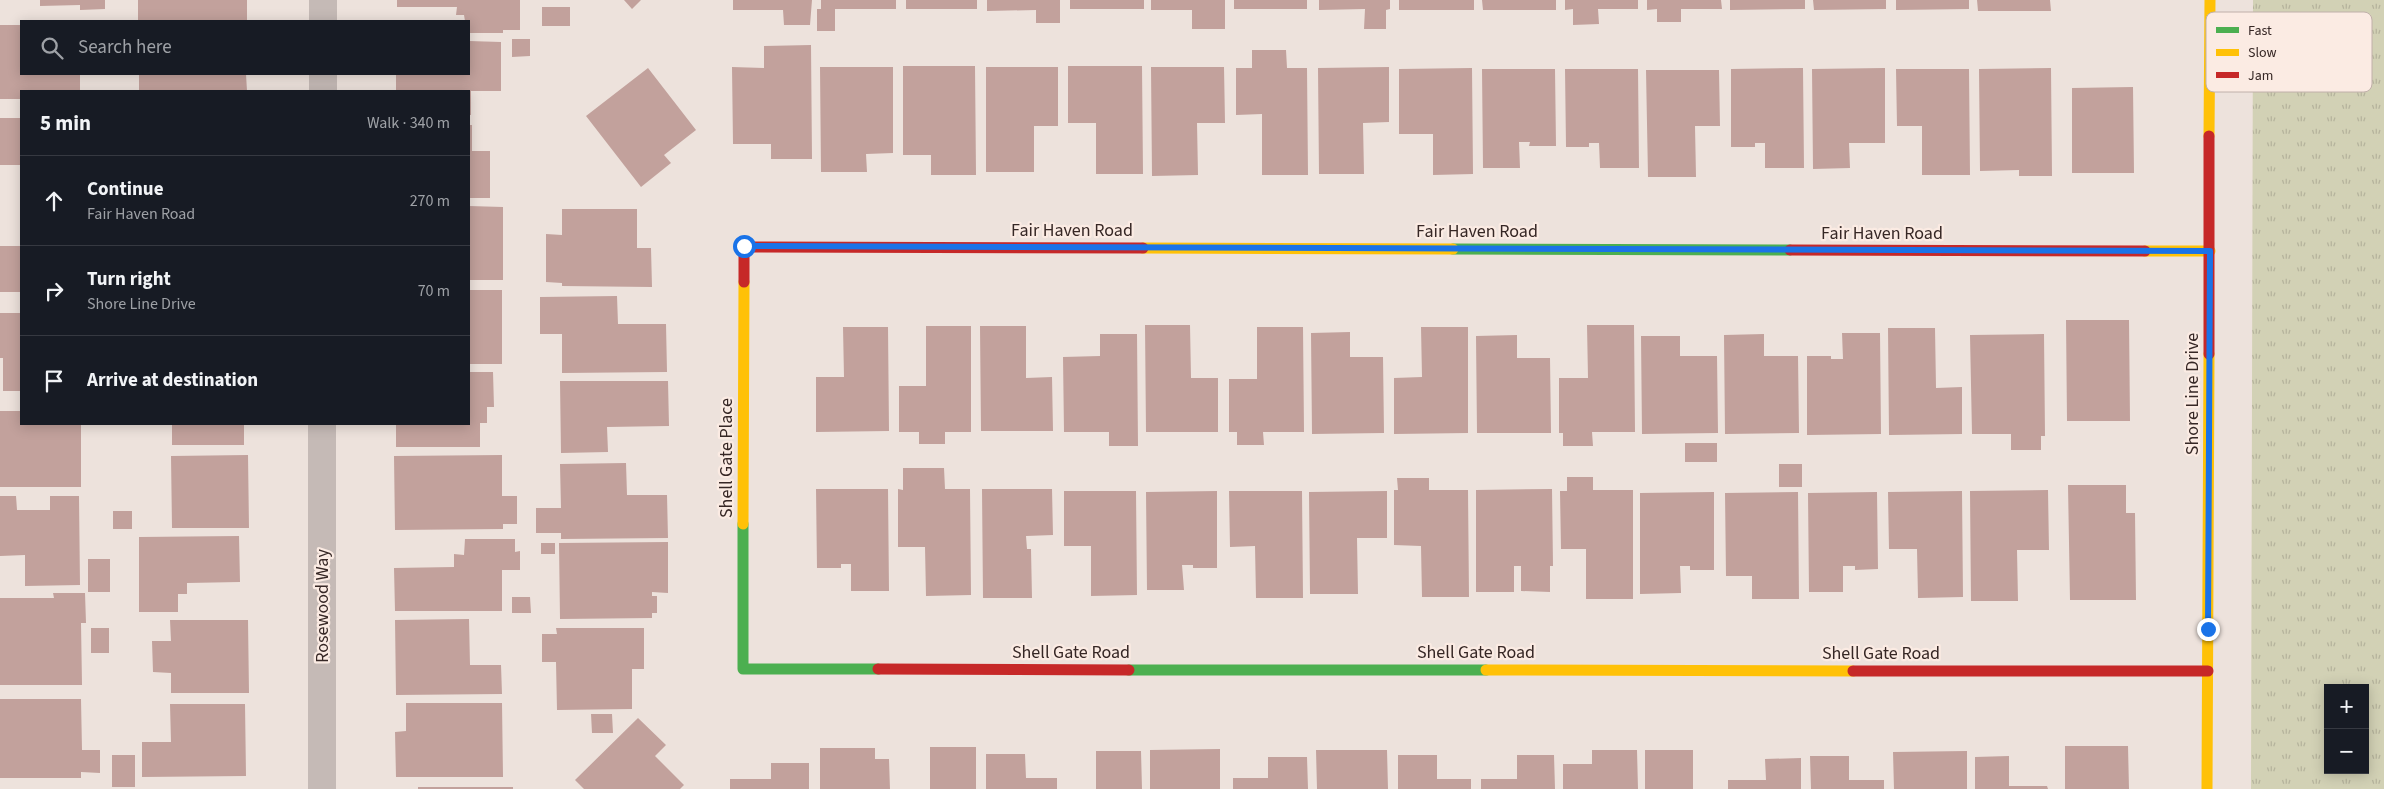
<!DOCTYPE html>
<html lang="en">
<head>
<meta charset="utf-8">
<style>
	:root { --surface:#171b24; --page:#20242c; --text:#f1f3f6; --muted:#9ea1a6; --line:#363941 }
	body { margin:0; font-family:"Source Sans 3",sans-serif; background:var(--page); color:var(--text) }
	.controls { position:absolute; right:15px; bottom:15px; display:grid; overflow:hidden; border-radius:0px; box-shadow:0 2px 12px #0003 }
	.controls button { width:45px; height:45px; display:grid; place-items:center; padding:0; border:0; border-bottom:1px solid var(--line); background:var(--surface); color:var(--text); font:25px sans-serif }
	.stop { position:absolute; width:15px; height:15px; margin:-11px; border:4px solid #1a73e8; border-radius:50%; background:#fff }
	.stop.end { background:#1a73e8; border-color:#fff; box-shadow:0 1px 5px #0008 }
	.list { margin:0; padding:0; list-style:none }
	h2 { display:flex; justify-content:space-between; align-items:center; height:65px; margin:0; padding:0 20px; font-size:21px }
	h2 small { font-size:16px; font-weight:400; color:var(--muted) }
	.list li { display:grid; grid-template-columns:32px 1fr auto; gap:15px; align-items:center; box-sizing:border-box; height:90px; padding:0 20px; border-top:1px solid var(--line) }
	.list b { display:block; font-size:19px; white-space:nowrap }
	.list p { margin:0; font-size:16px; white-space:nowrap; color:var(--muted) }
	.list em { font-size:16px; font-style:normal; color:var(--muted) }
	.icon { flex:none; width:28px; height:28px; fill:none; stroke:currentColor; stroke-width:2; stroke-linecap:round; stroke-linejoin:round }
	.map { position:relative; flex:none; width:2384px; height:789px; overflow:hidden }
	.search { position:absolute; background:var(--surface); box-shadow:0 2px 12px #0003; left:20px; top:20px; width:450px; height:55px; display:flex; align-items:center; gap:12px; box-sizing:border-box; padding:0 18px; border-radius:0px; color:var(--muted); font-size:19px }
	.panel { position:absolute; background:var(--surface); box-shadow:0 2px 12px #0003; left:20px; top:90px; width:450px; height:335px; border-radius:0px }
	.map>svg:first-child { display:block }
	.park { fill:url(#park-tufts); fill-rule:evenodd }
	.building { fill:#c2a19c }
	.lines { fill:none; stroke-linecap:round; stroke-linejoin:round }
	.street { stroke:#c5bab6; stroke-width:28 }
	.fast { stroke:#4caf50; stroke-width:11 }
	.slow { stroke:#ffc107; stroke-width:11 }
	.jam { stroke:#c62828; stroke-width:11 }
	.route { stroke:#1a73e8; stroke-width:6 }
	.labels { text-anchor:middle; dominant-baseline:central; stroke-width:4.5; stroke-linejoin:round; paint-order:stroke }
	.street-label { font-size:18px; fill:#362725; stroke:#fbebe3 }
	.key { fill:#fbebe3; stroke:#c0b0aa; stroke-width:1 }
	.key-label { font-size:14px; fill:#362725 }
</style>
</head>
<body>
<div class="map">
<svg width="2384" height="789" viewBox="0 0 2384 789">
	<defs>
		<pattern id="park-tufts" width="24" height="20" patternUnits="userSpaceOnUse" patternTransform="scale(1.25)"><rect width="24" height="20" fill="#d2d1b5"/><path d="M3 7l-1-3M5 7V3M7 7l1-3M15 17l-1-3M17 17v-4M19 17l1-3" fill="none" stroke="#b5b39c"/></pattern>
	</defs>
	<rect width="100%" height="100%" fill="#ede2dc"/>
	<path class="park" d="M2253 0H2384V789H2251ZM2328 688H2365V770H2328Z"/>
	<path class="building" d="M40 0H105V9L80 10V5L40 6Z
		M138 0H247V21H138Z
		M397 0H520V30H503V33H469V21H465L464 15H456L457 7H397Z
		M624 0H641L632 9Z
		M733 0H812L810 25H784L783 10H733Z
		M821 0H896V9H835V31H817V9H821Z
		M906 0H977V9H906Z
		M987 0H1060V23H1036V10L987 11Z
		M1070 0H1144V9H1070Z
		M1151 0H1225V29H1192V10H1151Z
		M1234 0H1307V9H1234Z
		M1319 0H1390V9L1386 10V29H1364L1365 9 1319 10Z
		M1399 0H1474V10H1399Z
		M1482 0H1556V10H1483Z
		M1565 0H1638V9H1598L1599 24 1573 25V9L1565 10Z
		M1647 0H1721L1722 9H1681V22H1657V9L1647 10Z
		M1730 0H1805V9L1730 10Z
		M1813 0H1886V9L1814 10Z
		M1896 0H1969V9L1896 10Z
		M1977 0H2050L2051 11H1978Z
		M542 7H570V26H542Z
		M0 25H21V74H80V91H21V99H0Z
		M512 39H530V56L512 57Z
		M469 41 501 42V91H471V115H469V91H396V74H469Z
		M811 45 812 159H771V144H733L732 67 764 68V46Z
		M1252 50H1286L1287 68H1307L1308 175H1262V114L1236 115V68H1252Z
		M903 66H975L976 175H931V155H903Z
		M1068 66H1142L1143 174H1096V123H1068Z
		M820 67H893V153L866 154 867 172H821Z
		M986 67H1058V126H1034V172H986Z
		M1151 67H1224L1225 123H1197L1198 175 1152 176Z
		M1389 67V122L1363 123 1364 174H1319L1318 68Z
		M648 68 696 130 664 155 671 163 641 187 586 116Z
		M1472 68 1473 174 1433 175V134H1399V69Z
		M1803 68 1804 168H1765V143H1755V147H1731V69Z
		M1885 68V143H1849L1850 168 1813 169 1812 69Z
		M2051 68 2052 176H2019V170L1980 171 1979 69Z
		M1482 69H1555L1556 146H1529L1530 142H1519L1520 168H1483Z
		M1565 69H1638L1639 168H1600L1599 143H1589V147H1566Z
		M1896 69H1969L1970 175H1922V126H1897Z
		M1646 70H1719L1720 126H1695L1696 177H1648Z
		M139 74H246L247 91H139Z
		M2133 87 2134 173H2072V88Z
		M0 118H21V165H0Z
		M469 125H472V151H490V198H469Z
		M469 206 503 207V280H469Z
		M562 209H637V248H651L652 287 562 286V283L546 282V234L562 235Z
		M0 246H21V292H0Z
		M469 290H502V364H469Z
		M617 296 618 324H666L667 372 562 373V334H540V297Z
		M0 313H21V391H3V358H0Z
		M2066 320H2129L2130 421H2067Z
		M1145 325H1190L1191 378H1218V432H1146Z
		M1587 325H1634L1635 432H1592L1593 446H1563V433H1559V378H1588Z
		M926 326H971V432H945V444H919V432H899V386H926Z
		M980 326H1026V378L1052 377 1053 431H981Z
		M843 327H888L889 431 816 432V377H844Z
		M1257 327H1303L1304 432H1263L1264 445H1237V432H1229V379H1257Z
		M1421 327H1468V433L1394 434V378L1422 377Z
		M1888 328H1935L1936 388 1962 387V434L1889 435Z
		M1350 332V357H1383L1384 433 1312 434 1311 333Z
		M1842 333H1880L1881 434 1807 435V356H1831V359H1843Z
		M1100 334H1137L1138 446H1109V432H1064L1063 357 1100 356Z
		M1764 334V356H1798L1799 433 1725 434 1724 335Z
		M2044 334 2045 436H2041V450H2011V434H1972L1970 335Z
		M1517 335V358H1550L1551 433H1477L1476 336Z
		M1641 336H1680V356H1717L1718 433 1642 434Z
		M469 372H493L494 407H487V423H480V447H396V424H469Z
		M560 381H668L669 426 607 427 608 452 561 453Z
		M0 411H21V424H81V487H0Z
		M172 424H244V445H172Z
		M1685 443H1717V462H1685Z
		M248 455 249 528H172L171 456Z
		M502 455V496H517V524H503V529L395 530 394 456Z
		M626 463 627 495H667L668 538 561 539V533H536V508H561L560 464Z
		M1779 464H1802V487H1779Z
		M903 468H944L945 489H970L971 595 926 596 925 547H898V489L903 490Z
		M1567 477H1593V490H1633V599H1586V549H1561L1560 491H1567Z
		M1397 478H1429V490H1468L1469 597H1422L1421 546 1394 545V490H1398Z
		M2068 485H2126V513H2135L2136 600H2070Z
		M816 489H888L889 591H851V564H841V568H817Z
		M982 489H1052L1053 535 1026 536 1027 549H1031L1032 598H983Z
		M1552 489 1553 566H1550V592L1521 591V566H1514V592H1476V490Z
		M2048 490 2049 550H2017L2018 601H1971L1970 491Z
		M1064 491H1136L1137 595 1091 596V546H1064Z
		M1217 491V568H1193V565H1182L1184 590H1147L1146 492Z
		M1229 491H1302L1303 598H1256L1255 546 1230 547Z
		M1387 491V538H1357L1358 594H1310L1309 492Z
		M1962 491 1963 597 1918 598 1917 549H1889L1888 492Z
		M1714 492V570H1690V566H1680L1681 593 1640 594V493Z
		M1798 492 1799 599H1752V576H1726L1725 493Z
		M1877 492 1878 569 1855 570V566H1843V592H1809L1808 493Z
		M0 496H16L17 510H50V496H79L80 585 25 586V555L0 556Z
		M113 511H132V529H113Z
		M239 536 240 582 187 583V594H178V612H139V537Z
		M465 539H515V552L520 551V570H502V611H395L394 568 454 567V554L464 555Z
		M668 542V593L652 592V596H657V613H652V618L560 619 559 543Z
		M541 543H555V554H541Z
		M88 559H110V592H88Z
		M53 593H85L86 623H81L82 685H0V598H54Z
		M512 597H530L531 613H512Z
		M469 619 470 665H501L502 694 396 695 395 620Z
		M170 620H248L249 693H171V673L153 672 152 641H171Z
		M91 628H109V653H91Z
		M556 628H644V669H632V709L557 710 556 662H542V634H557Z
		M0 699H81L82 750H100V773L81 772V778H0Z
		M406 703H502L503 777H396L395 732 406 731Z
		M170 704H245L246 776 142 777V742H171Z
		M591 714H612L613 733H592Z
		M638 718 666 745 655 756 684 785 680 789H584L575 780Z
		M2065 746H2128L2129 789H2065Z
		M930 747H976V789H930Z
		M820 748H875V759H889L890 789H820Z
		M1220 749V789H1150V750Z
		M1316 750H1387L1388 789H1317Z
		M1592 750H1637L1638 789H1563V764H1592Z
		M1645 750H1693V789H1645Z
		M1096 751H1141L1142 789H1096Z
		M1967 751V789H1894L1893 752Z
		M986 754H1025L1026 778H1057V789H986Z
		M112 755H135V787H112Z
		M1398 755H1437V779H1471V789H1398Z
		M1517 755H1554L1555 789H1481V779H1517Z
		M1810 756H1849V780H1884V789H1811Z
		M2009 756V786H2047L2048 789H1975V757Z
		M1268 757H1307L1308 789H1233V778H1268Z
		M1801 758V789H1728V780H1766L1765 759Z
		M771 763H809V789H730V779H771Z
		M418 787H513V789H418Z"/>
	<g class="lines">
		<path class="street" d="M323 21V0
			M323 91V74
			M322 789V424"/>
		<path class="fast" d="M1453 249 1790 250
			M743 524V669H878
			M1129 670H1486"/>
		<path class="slow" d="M2209 136 2210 0
			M1143 248 1453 249
			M2145 251H2210
			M743 524 744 282
			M1486 670 1853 671
			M2207 789 2209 354"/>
		<path class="jam" d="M1790 250 2145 251
			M744 282V247L1143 248
			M2209 354V136
			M878 669 1129 670
			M1853 671H2208"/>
	</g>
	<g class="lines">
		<path class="route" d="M744 246 2210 251 2208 629"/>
	</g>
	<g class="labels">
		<g class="street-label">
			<text x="1072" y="230">Fair Haven Road</text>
			<text x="1477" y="231">Fair Haven Road</text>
			<text x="1882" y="233">Fair Haven Road</text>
			<text transform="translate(2192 394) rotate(-90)">Shore Line Drive</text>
			<text transform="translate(726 458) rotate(-90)">Shell Gate Place</text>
			<text transform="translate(322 606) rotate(-90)">Rosewood Way</text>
			<text x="1071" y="652">Shell Gate Road</text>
			<text x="1476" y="652">Shell Gate Road</text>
			<text x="1881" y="653">Shell Gate Road</text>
		</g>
	</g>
	<rect x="2206" y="12" width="166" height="80" rx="8" class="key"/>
	<rect x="2216" y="27" width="23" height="6" fill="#4caf50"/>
	<rect x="2216" y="49" width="23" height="7" fill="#ffc107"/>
	<rect x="2216" y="72" width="23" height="6" fill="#c62828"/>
	<g class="key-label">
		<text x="2248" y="35">Fast</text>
		<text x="2248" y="57">Slow</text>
		<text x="2248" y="80">Jam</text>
	</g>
</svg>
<div class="controls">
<button>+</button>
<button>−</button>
</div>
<div class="stop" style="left:744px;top:246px"></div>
<div class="stop end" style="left:2208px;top:629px"></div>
<div class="search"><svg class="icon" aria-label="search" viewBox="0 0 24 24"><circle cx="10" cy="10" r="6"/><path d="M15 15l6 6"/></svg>Search here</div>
<section class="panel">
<h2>5 min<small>Walk · 340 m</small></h2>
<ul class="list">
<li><svg class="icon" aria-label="ahead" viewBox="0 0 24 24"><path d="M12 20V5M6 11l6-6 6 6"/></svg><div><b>Continue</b><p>Fair Haven Road</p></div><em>270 m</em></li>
<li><svg class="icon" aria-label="right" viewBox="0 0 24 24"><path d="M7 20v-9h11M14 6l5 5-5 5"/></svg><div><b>Turn right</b><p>Shore Line Drive</p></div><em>70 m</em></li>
<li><svg class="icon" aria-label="arrive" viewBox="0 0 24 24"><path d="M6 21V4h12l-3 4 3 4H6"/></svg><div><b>Arrive at destination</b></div></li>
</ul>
</section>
</div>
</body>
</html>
